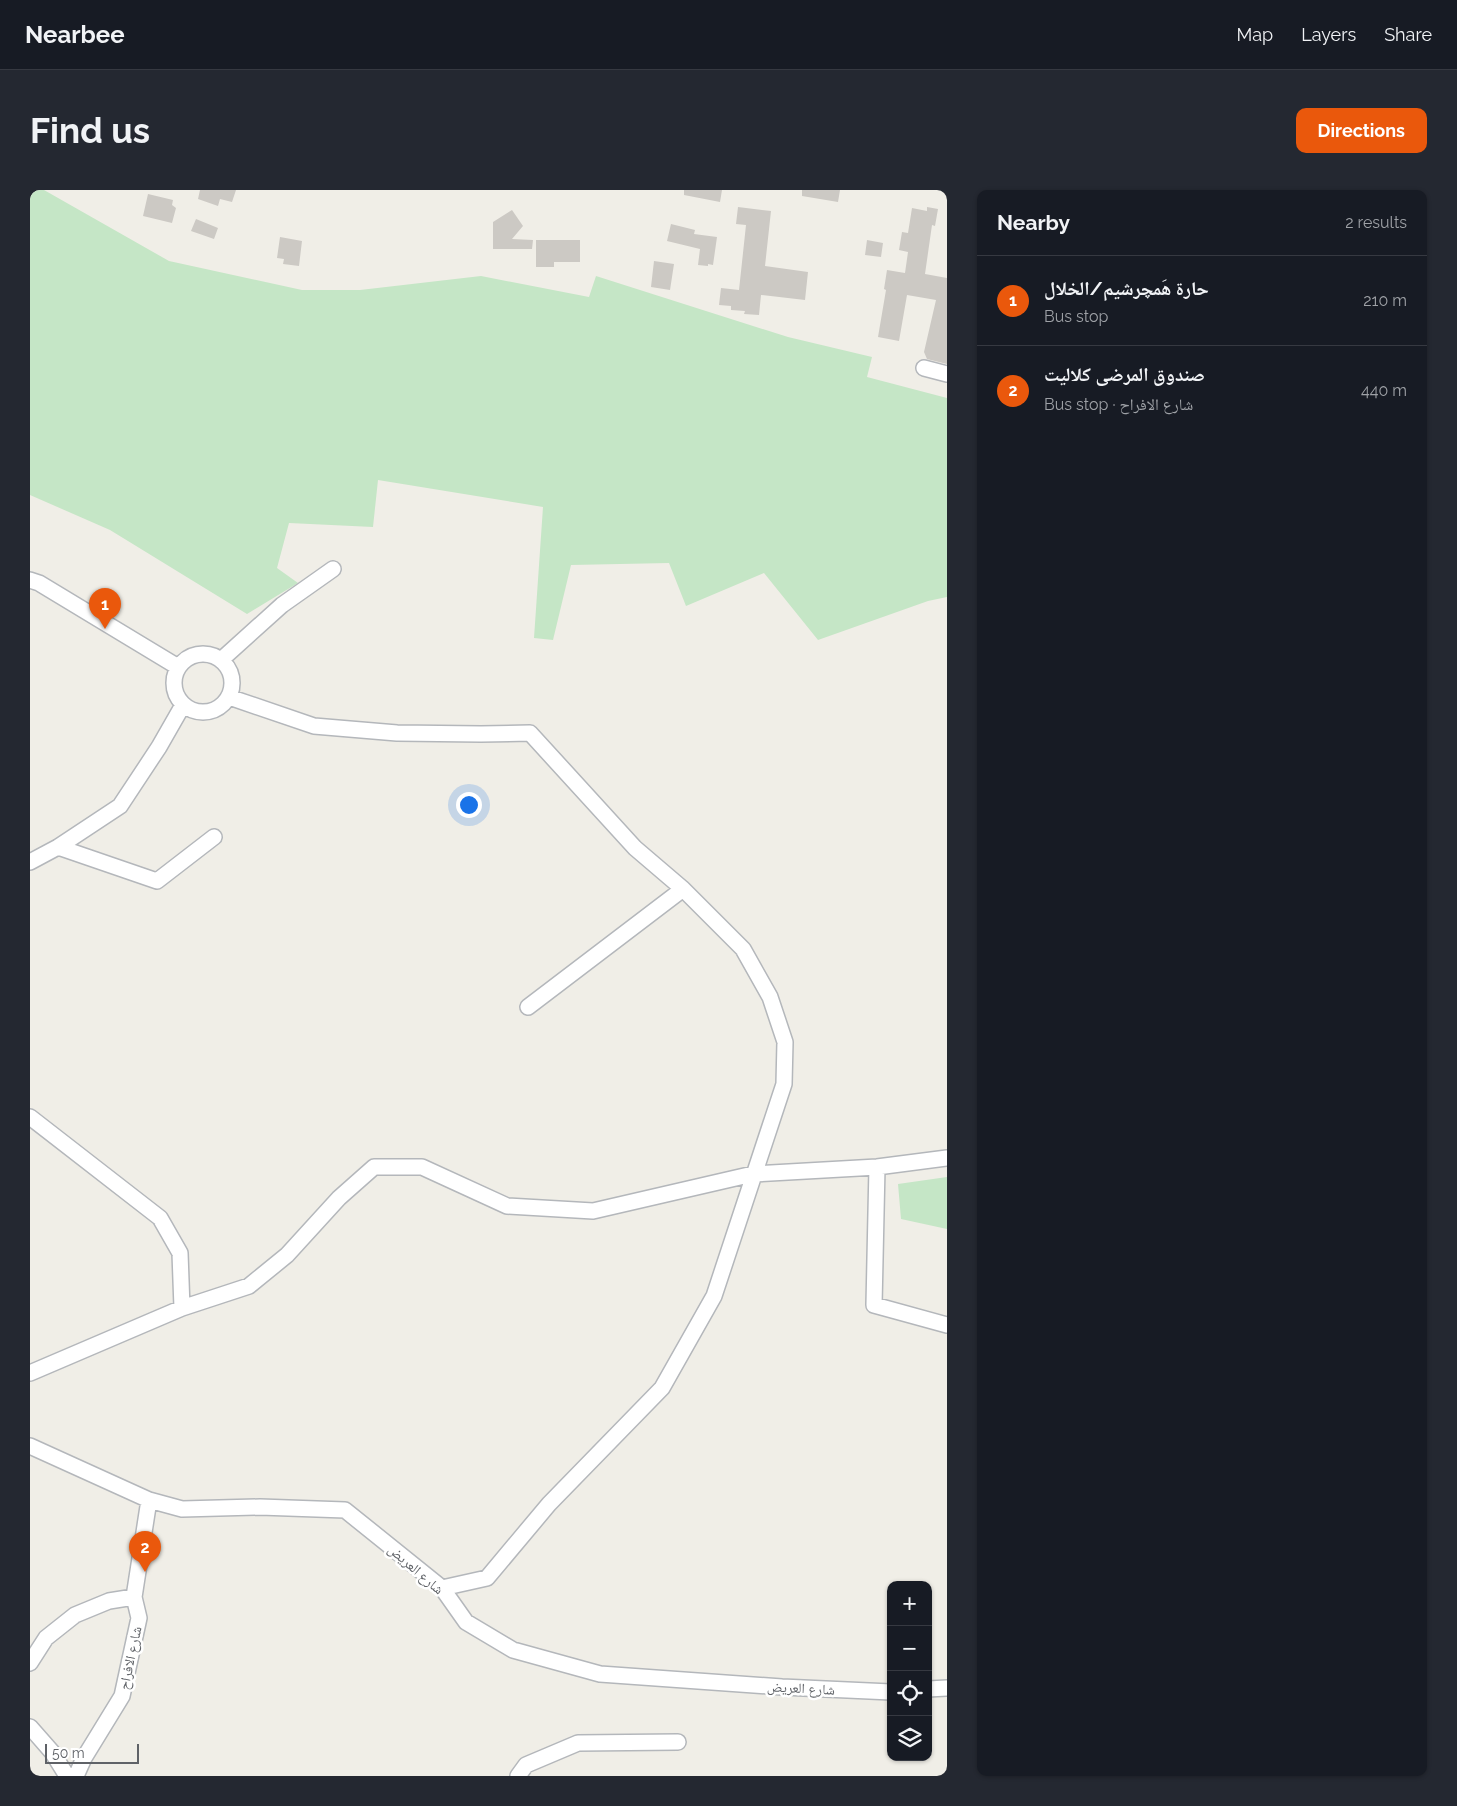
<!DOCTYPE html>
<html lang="en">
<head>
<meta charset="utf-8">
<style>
	:root { --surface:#171b24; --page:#242831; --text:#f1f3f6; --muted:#9ea1a6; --line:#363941; --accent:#ea580c }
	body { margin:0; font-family:Raleway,"Noto Naskh Arabic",sans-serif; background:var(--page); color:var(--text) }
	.controls { position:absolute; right:15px; bottom:15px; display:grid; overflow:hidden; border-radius:10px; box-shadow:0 1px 4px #0004 }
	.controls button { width:45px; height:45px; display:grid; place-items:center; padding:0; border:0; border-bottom:1px solid var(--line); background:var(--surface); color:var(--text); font:25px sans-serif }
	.scale { position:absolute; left:15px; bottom:12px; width:94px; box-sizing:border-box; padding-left:5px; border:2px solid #5f6267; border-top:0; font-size:14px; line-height:18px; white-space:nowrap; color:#5f6267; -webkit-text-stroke:4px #fff; paint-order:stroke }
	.you { position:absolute; left:438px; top:614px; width:18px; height:18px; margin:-12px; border:4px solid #fff; border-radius:50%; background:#1a73e8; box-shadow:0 0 0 8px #1a73e833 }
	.badge { display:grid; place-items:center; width:32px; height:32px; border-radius:50%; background:var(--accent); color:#fff; font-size:16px; font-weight:700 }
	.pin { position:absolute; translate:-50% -41px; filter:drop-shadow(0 1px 2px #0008) }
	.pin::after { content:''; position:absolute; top:26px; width:18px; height:15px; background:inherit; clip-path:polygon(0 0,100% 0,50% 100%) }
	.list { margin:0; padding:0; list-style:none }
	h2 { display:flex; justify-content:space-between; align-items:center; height:65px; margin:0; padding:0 20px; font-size:21px }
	h2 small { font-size:16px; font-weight:400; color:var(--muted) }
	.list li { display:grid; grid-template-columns:32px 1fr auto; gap:15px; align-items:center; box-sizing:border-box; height:90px; padding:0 20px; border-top:1px solid var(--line) }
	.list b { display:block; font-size:19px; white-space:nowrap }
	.list p { margin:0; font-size:16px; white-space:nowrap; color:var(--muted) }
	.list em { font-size:16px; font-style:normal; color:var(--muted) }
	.icon { flex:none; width:28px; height:28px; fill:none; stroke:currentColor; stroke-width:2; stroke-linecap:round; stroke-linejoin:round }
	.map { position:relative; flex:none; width:917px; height:1586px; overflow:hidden; border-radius:10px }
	header { display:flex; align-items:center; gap:30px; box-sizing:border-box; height:70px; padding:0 25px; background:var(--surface); border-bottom:1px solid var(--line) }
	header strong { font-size:24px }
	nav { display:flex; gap:28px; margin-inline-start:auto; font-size:18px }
	.intro { display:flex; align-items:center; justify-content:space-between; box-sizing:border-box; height:120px; padding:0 30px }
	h1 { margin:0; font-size:35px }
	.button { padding:12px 22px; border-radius:10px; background:var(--accent); color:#fff; font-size:18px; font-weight:700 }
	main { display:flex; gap:30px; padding:0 30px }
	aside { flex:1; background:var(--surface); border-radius:10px; box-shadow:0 1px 4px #0004 }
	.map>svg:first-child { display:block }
	.green { fill:#c5e6c6 }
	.building { fill:#ccc9c4 }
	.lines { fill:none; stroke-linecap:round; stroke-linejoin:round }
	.street-casing { stroke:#b4b7bb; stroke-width:18 }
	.street { stroke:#fff; stroke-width:15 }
	.labels { text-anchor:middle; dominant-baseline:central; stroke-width:5; stroke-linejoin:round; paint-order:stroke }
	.street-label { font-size:14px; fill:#5f6267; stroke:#fff }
</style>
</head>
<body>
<header>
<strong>Nearbee</strong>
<nav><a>Map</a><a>Layers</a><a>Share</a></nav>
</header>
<div class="intro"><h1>Find us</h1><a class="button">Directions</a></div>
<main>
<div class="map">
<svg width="917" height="1586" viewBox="0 0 917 1586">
	<rect width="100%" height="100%" fill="#f0eee7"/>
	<path class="green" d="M0 0H14L139 71 272 100H330L451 86 559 107 566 86 758 147 842 167 837 187 917 208V407L898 411 788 450 734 383 656 416 639 373 541 375 523 450 504 448 513 317 348 290 343 337 259 333 247 378 268 393 217 424 80 340 0 305Z
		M917 987V1039L871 1029 868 994Z"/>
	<path class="building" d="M170 0H206L202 12 190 9 188 16 168 9Z
		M654 0H692L690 12 654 5Z
		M772 0H810L808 12 772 6Z
		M118 4 143 10 142 15 146 18 142 33 113 26Z
		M708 17 741 21 735 76 778 82 775 110 731 105 729 125 714 124 715 121 701 120V116L689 115 691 98 709 100 716 35 706 34Z
		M897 17 908 19 905 36 902 35 895 84 917 88V174L897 169 894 162 906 110 877 105 869 151 848 147 856 100 854 99 857 80 875 83 878 62 869 60 872 42 878 43 882 18 897 21Z
		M482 20 493 36 482 49 503 50 502 59H463V32Z
		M166 29 188 38 184 49 161 41Z
		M641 34 665 40 664 44 687 47 683 75 678 74V76L668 75 670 59 637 51Z
		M250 47 272 51 269 76 253 74 254 69 247 68Z
		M506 50H550V72H524V77H506Z
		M837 50 853 53 851 67 835 65Z
		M624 71 644 74 640 100 621 97Z"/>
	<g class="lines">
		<g class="street-casing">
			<path id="street" d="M894 178 917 184
				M0 390 9 393 148 477
				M144 493a29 29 0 1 1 58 0a29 29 0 1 1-58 0Z
				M191 470 252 415 303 379
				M199 507 284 536 367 543 451 544 500 543 605 658 653 699 713 759 740 807 755 852 754 894 684 1106 632 1198 519 1314 457 1388 412 1398
				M28 657 127 691 184 647
				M0 672 28 657 90 616 129 557 153 515
				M498 817 653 699
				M0 927 130 1028 150 1063 152 1118
				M847 977 844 1115 917 1135
				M0 1183 152 1118 219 1096 257 1065 309 1008 344 977H392L477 1016 563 1021 723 984 847 977 917 968
				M0 1256 119 1310 152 1319 230 1317 315 1320 412 1398 436 1432 483 1460 570 1484 752 1497 861 1502
				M0 1473 16 1448 45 1425 79 1411 104 1407
				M898 1499 917 1498
				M0 1537 22 1562 37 1586
				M46 1586 54 1568 92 1506 109 1428 104 1407 119 1310
				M488 1586 496 1575 548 1553 648 1552"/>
		</g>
		<use href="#street" class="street"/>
	</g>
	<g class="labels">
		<g class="street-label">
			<text transform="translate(386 1379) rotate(41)">شارع العريض</text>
			<text transform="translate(100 1468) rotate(-78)">شارع الافراح</text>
			<text transform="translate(771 1498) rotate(3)">شارع العريض</text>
		</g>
	</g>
</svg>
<div class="controls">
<button>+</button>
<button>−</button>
<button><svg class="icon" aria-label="locate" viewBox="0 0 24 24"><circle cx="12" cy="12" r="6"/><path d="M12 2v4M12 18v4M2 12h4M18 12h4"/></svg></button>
<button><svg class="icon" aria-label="layers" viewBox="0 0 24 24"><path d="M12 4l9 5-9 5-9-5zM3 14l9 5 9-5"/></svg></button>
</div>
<div class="scale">50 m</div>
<div class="you"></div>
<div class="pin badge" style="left:75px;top:439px">1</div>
<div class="pin badge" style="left:115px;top:1382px">2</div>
</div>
<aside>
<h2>Nearby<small>2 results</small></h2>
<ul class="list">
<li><span class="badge">1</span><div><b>حارة هَمچرشيم/الخلال</b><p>Bus stop</p></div><em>210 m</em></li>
<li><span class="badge">2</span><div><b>صندوق المرضى كلاليت</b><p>Bus stop · شارع الافراح</p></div><em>440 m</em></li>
</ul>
</aside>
</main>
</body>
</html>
